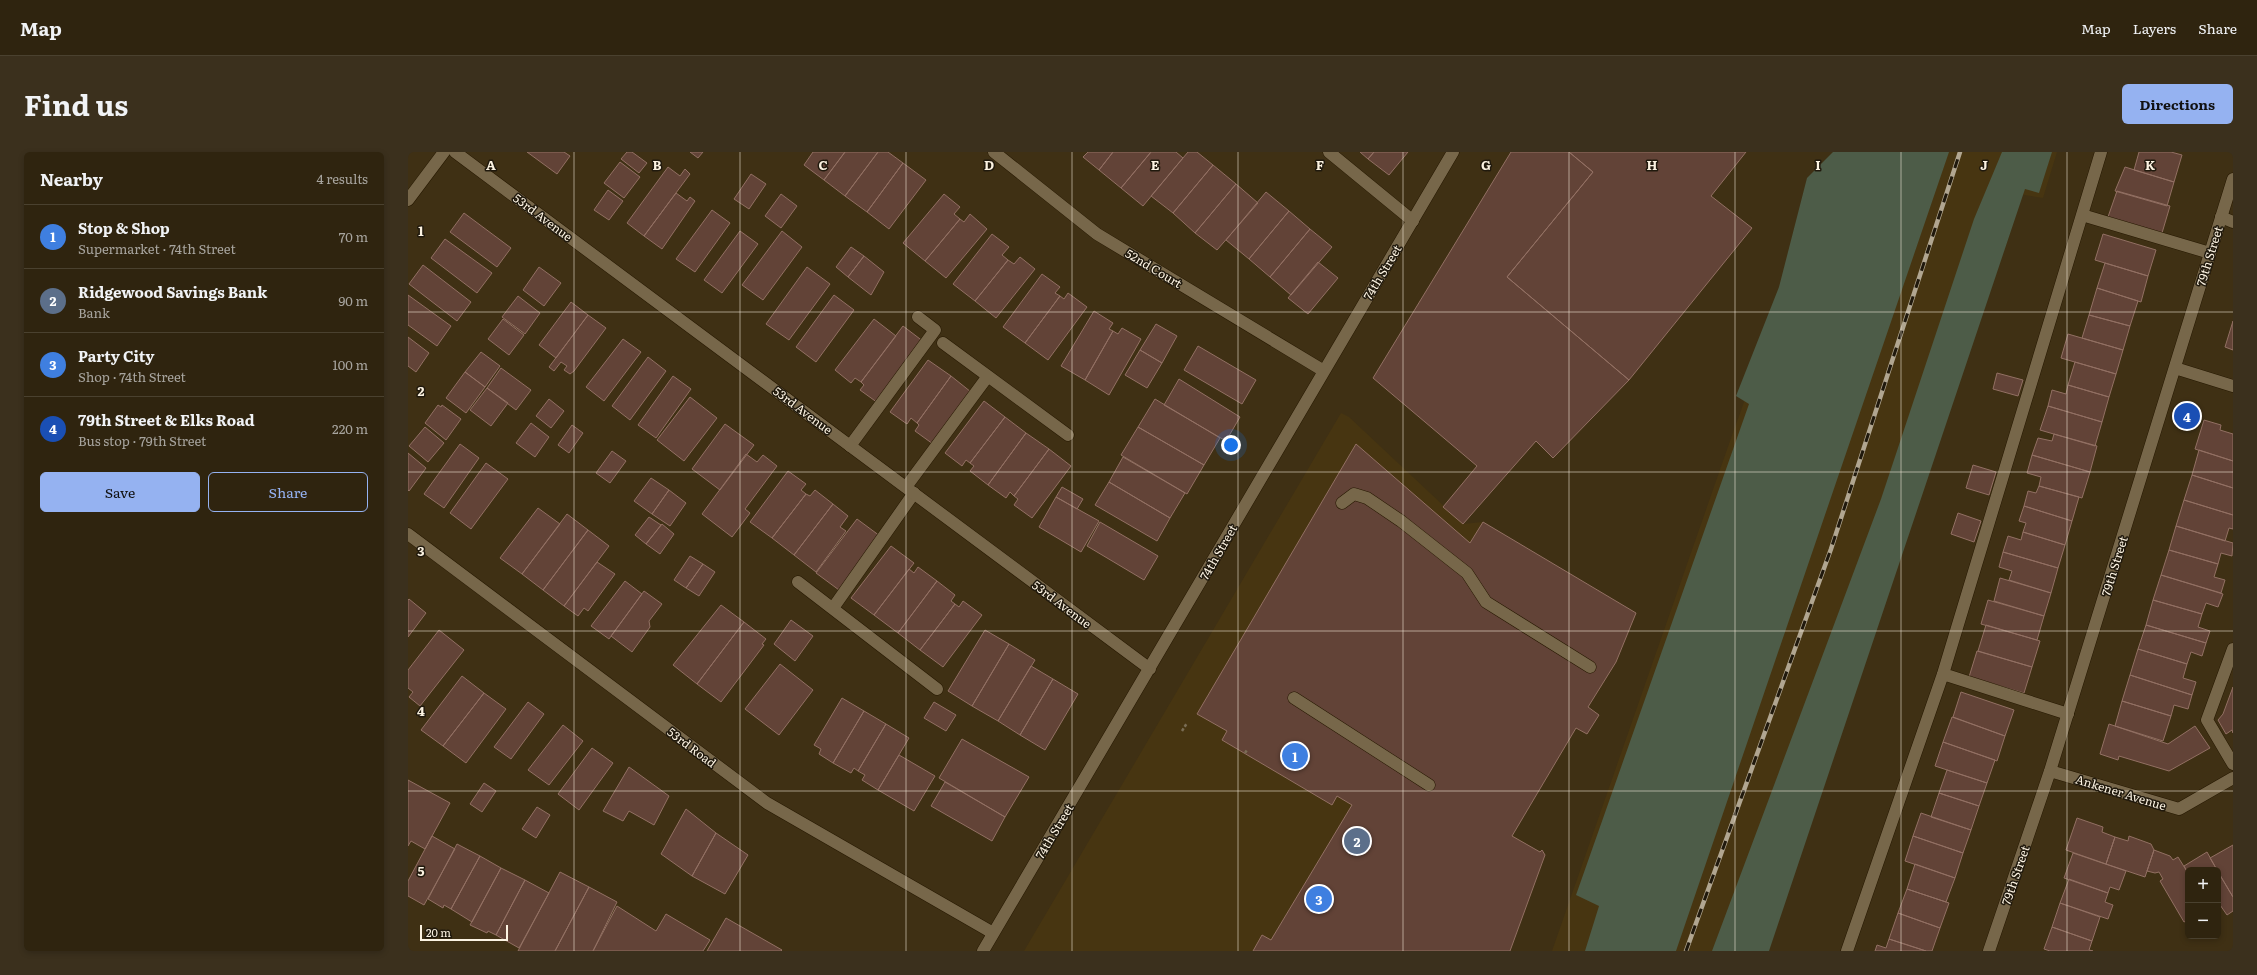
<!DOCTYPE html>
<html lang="en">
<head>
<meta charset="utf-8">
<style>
	:root { --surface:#2f240f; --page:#3b301d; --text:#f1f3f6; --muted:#a7a49e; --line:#4a412f; --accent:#95b2f1 }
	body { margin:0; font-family:Literata,serif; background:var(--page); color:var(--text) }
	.controls { position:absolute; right:12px; bottom:12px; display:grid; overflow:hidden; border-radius:6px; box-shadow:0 2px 6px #0003 }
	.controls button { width:36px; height:36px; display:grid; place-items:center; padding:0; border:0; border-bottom:1px solid var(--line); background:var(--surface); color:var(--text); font:20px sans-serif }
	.scale { position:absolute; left:12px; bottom:10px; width:88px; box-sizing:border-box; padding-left:4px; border:2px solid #fcf3e2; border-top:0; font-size:11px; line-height:14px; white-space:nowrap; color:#fcf3e2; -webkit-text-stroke:3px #20190d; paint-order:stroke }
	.you { position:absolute; left:823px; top:293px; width:14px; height:14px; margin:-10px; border:3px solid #fff; border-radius:50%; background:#1a73e8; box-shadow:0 0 0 6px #1a73e833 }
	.badge { display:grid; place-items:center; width:26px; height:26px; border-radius:50%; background:var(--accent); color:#fff; font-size:13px; font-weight:700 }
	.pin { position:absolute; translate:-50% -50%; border:2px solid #fff; box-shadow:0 1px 4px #0006 }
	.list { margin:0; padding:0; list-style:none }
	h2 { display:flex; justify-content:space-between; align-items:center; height:52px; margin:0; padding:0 16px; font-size:17px }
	h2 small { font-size:13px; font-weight:400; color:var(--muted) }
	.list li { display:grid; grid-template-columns:26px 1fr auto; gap:12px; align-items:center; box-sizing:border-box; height:64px; padding:0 16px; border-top:1px solid var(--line) }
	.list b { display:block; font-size:15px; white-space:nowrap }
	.list p { margin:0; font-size:13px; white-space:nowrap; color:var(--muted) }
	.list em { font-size:13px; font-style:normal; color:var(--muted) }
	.actions { display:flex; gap:8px; padding:12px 16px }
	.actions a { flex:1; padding:9px 0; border:1px solid var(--accent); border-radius:6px; text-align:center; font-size:14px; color:var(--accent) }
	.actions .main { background:var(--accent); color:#111 }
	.map { position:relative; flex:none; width:1825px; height:799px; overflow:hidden; border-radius:6px }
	header { display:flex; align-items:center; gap:24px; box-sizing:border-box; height:56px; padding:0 20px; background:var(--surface); border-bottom:1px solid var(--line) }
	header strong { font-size:19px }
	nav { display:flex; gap:22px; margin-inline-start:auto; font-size:14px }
	.intro { display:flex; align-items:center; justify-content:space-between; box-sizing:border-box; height:96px; padding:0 24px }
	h1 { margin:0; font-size:28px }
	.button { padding:10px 18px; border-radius:6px; background:var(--accent); color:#111; font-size:14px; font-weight:700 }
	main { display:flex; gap:24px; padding:0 24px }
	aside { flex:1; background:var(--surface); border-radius:6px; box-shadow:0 2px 6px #0003 }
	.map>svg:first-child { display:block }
	.built { fill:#473511 }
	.green { fill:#4d5c48 }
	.building { fill:#624337; stroke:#927063 }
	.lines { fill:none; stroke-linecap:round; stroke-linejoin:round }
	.lane-casing { stroke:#261800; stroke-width:13 }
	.street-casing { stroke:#261800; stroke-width:13 }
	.path { stroke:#7a6d55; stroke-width:2.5; stroke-dasharray:3 2; stroke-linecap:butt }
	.lane { stroke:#77674a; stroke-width:12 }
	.street { stroke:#77674a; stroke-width:12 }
	.rail-casing { stroke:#b1a691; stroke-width:4.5 }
	.rail { stroke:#20190d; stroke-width:3; stroke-dasharray:9; stroke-linecap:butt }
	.grid { fill:none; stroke:#fcf3e2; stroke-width:1; stroke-opacity:0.55 }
	.labels { text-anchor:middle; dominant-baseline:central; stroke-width:3; stroke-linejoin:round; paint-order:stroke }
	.street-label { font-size:12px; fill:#fcf3e2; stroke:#20190d }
	.grid-label { font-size:13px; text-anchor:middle; font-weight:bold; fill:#fcf3e2; stroke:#20190d; stroke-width:3; stroke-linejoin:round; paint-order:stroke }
</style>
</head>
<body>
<header>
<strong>Map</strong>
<nav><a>Map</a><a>Layers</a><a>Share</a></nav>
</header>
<div class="intro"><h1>Find us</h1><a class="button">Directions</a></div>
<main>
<aside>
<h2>Nearby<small>4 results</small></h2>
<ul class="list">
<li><span class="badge" style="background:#3f7fe0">1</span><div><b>Stop &amp; Shop</b><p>Supermarket · 74th Street</p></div><em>70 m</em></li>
<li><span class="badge" style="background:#5c6f8a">2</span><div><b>Ridgewood Savings Bank</b><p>Bank</p></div><em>90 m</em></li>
<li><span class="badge" style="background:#3f7fe0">3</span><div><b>Party City</b><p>Shop · 74th Street</p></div><em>100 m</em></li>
<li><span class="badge" style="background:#1a4fb4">4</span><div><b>79th Street &amp; Elks Road</b><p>Bus stop · 79th Street</p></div><em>220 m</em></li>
</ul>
<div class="actions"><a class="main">Save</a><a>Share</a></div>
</aside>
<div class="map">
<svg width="1825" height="799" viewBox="0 0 1825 799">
	<rect width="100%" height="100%" fill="#3f3014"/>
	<path class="built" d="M1426 0H1649L1635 46 1599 40 1332 799H1144L1322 289Z
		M933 261 941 265 1055 372 1075 370 1228 461 1208 510 1180 555 1191 563 1179 582 1168 576 1104 683 1132 700 1134 698 1137 703 1102 799H616Z"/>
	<path class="green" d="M1425 0H1541L1268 799H1177L1191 754 1168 743 1341 252 1328 244 1371 135 1399 26Z
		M1594 0H1644L1631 41 1617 37 1361 799H1304L1473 347 1566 67Z"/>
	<path class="building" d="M119 0H156L162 4 149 22Z
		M219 0H224L239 11 231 21 213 7Z
		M282 0H295L290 6Z
		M405 0H437L416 28 396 13Z
		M437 0H470L437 44 416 28Z
		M470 0H480L495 11 459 60 437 44Z
		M680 0H705L691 18 675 5Z
		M705 0H743L713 36 691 18Z
		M743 0H768L775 6 735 54 713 36Z
		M780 0H789L805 13 765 61 743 44Z
		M952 0H966L960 7Z
		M966 0H1000L981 23 960 7Z
		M1103 0H1161L1185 20 1099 125 1221 228 1145 306 1128 289 1055 372 1035 355 1069 314 965 226Z
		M1161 0H1338L1303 44 1344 76 1221 228 1099 125 1185 20Z
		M1731 0H1763L1774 3 1766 30 1726 18Z
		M212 10 232 25 216 46 196 31Z
		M495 11 518 28 481 77 459 60Z
		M805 13 828 32 787 81 765 61Z
		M260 15 272 24 277 17 282 22 236 84 219 71Z
		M1717 15 1766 30 1759 54 1707 39Z
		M343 22 358 32 341 57 326 47Z
		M828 32 850 51 809 98 787 81Z
		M200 38 215 49 201 68 186 58Z
		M1709 39 1762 54 1754 81 1700 65Z
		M858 40 881 59 841 107 818 88Z
		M268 41 279 49 282 45 287 49 254 97 236 84Z
		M373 42 389 54 373 76 357 64Z
		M536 42 552 55 546 62 552 67 517 109 495 91Z
		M304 58 322 71 287 120 268 107Z
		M881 59 902 77 862 125 841 107Z
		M56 61 103 96 89 115 42 80Z
		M562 62 579 77 538 126 517 109 552 67 556 70Z
		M902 77 924 95 883 143 862 125Z
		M332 79 350 92 314 141 296 128Z
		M374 79 394 95 355 148 334 133Z
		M584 82 601 95 594 103 600 108 567 149 545 132Z
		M1695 82 1748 98 1740 124 1687 108Z
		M37 87 84 121 69 141 23 106Z
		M443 95 456 104 440 125 428 115Z
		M456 104 476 120 463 143 440 125Z
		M612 105 627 117 588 166 567 149 600 108 606 112Z
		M910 110 930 126 900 162 880 146Z
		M1697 111 1740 124 1733 150 1689 136Z
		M15 113 63 150 49 169 1 132Z
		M131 115 153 131 136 154 115 138Z
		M399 115 422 132 381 188 358 172Z
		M634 122 652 135 647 141 652 144 617 191 595 175Z
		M1689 136 1730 149 1722 174 1681 163Z
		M660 141 679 155 640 208 617 191 652 144 656 147Z
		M0 143 43 174 29 194 0 173Z
		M426 143 446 158 408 210 388 195Z
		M110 144 132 161 117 182 94 165Z
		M163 150 180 163 148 206 131 193Z
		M686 159 705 171 701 177 705 179 677 228 653 214Z
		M180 163 198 176 166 219 162 222 156 218 159 214 153 210 146 219 141 215Z
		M1681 163 1722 174 1715 198 1674 186Z
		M95 167 116 183 101 203 80 187Z
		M466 167 488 184 453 230 447 226 443 231 427 218Z
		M1825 169V198L1817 195Z
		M748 172 769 184 754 211 732 198Z
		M495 174 516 190 470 251 452 238 456 233 453 230Z
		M714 176 733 187 701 243 677 228 705 179 710 182Z
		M1660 182 1715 198 1708 222 1653 206Z
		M0 185 21 201 8 220 0 214Z
		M215 187 233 200 196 249 178 235Z
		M790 194 848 228 834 252 776 218Z
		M732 198 754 211 739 236 717 223Z
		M73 200 92 214 77 235 57 220Z
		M240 205 258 219 222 268 204 254Z
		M520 208 543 224 509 271 503 266 499 272 482 260Z
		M1667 210 1708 222 1701 245 1660 233Z
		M93 216 123 238 108 258 79 236Z
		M57 220 77 235 58 261 38 246Z
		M1589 221 1615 228 1610 244 1585 237Z
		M265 224 283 237 248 286 230 273Z
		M543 224 563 240 525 292 507 279 511 273 509 271Z
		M771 227 832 265 818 289 756 253Z
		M1660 233 1701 245 1694 270 1640 254 1644 238 1658 242Z
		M79 236 100 251 83 274 62 258Z
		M282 245 309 266 276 309 249 288Z
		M141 247 156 259 143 276 128 264Z
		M747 247 812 286 796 313 730 275Z
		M576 249 597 265 562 311 558 308 554 314 537 301Z
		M30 253 33 255 34 253 53 267 38 288 17 271Z
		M1640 254 1694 270 1687 294 1632 278Z
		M597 265 618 281 580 333 562 319 566 314 562 311Z
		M1796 268 1813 273 1812 278 1825 282V309L1787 297Z
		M123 271 141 285 127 305 108 291Z
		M317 272 346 293 312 338 284 317Z
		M164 273 175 281 161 301 150 293Z
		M17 275 36 291 20 310 1 294Z
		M730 275 796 313 779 342 713 303Z
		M618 281 641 297 606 344 602 340 598 346 580 333Z
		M1646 282 1689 294 1682 320 1624 303 1630 286 1644 289Z
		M52 292 71 306 36 356 16 342Z
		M948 292 1062 391 1075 370 1228 461 1208 510 1180 555 1191 563 1179 582 1168 576 1104 684 1132 700 1134 698 1137 703 1102 799H845L854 783 863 788 944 653 929 644 924 653 814 588 819 579 789 562Z
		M641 297 663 314 624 366 606 353 610 347 606 344Z
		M1791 298 1825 309V336L1784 323Z
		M204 299 218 309 202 331 188 321Z
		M0 301 18 316 1 339 0 338Z
		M338 302 349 310 355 303 369 314 337 357 342 361 324 385 294 362Z
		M1624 303 1682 320 1674 346 1631 334 1633 325 1619 321Z
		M715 305 777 341 762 366 701 330Z
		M78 311 100 327 63 377 42 361Z
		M1565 313 1588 320 1581 343 1558 336Z
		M380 319 398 332 393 338 398 342 364 386 342 370Z
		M1784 323 1825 336V363L1776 348Z
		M243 326 261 338 244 362 226 349Z
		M701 330 762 366 749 389 687 353Z
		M1631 334 1671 345 1664 369 1616 354 1620 339 1628 341Z
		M654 335 675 347 669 357 648 345Z
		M261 338 278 351 262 374 244 362Z
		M407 338 425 352 386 403 364 386 398 342 402 344Z
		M648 345 691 369 673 400 631 375Z
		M1776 348 1825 363V377L1821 376 1817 389 1768 374Z
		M425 352 440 364 432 375 438 379 408 420 386 403Z
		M1616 354 1664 369 1657 393 1615 380 1618 371 1611 369Z
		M130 356 152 372 114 422 92 406Z
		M1550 361 1573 369 1566 390 1543 382Z
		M159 362 180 378 135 438 114 422Z
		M241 365 253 373 238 392 227 383Z
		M449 367 472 384 431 438 408 421Z
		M692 370 750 404 736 428 679 394Z
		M254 372 266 382 252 402 238 392Z
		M1768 374 1825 391 1824 404 1813 401 1810 412 1761 398Z
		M180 378 201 394 156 454 135 438Z
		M1615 380 1657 393 1650 416 1595 400 1600 384 1613 388Z
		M483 394 506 411 466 463 443 446Z
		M1761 398 1810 412 1806 425 1817 428 1813 441 1753 423Z
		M1595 400 1650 416 1643 441 1601 428 1604 419 1591 415Z
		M282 404 295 412 278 436 266 428Z
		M189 410 207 422 180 459 176 456 170 464 156 454Z
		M295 412 307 420 291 444 278 436Z
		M510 415 529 429 490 481 466 463 501 417 506 421Z
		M1753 423 1815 442 1810 455 1798 451 1794 462 1745 448Z
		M1592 426 1643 441 1636 464 1586 449Z
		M217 429 234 442 201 487 183 474Z
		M529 429 547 443 543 449 547 452 512 498 490 481Z
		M236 439 254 452 241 469 242 475 224 500 203 484Z
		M1 447 18 461 0 485V448Z
		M1580 448 1636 464 1629 488 1573 472Z
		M1745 448 1794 462 1790 475 1802 479 1798 491 1738 473Z
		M555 449 574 463 535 515 512 498 547 452 551 455Z
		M313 453 336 470 289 532 265 513Z
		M383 468 405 484 387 509 366 492Z
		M336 470 358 487 354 492 356 493 313 550 289 532Z
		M1578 473 1632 489 1624 515 1570 499Z
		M1738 473 1798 491 1794 504 1783 500 1779 512 1730 497Z
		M31 478 56 498 12 554 1 545 5 540 0 536V518Z
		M577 478 601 492 564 554 540 539Z
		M601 492 627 508 590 569 564 554Z
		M1730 497 1779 512 1775 526 1788 530 1784 543 1722 523Z
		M1569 499 1624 515 1616 541 1561 525Z
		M372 512 405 538 371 583 337 557Z
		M623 514 645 527 612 583 590 569Z
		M1722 523 1784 543 1780 557 1766 553 1763 564 1714 549Z
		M54 524 76 541 35 594 13 578Z
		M645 527 670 542 637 598 612 583Z
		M1825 535V581L1824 578 1818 582 1810 568 1815 562Z
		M1553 540 1606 558 1597 584 1545 565Z
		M76 541 98 557 58 611 35 594Z
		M434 546 456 559 425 611 411 602 413 597 406 593Z
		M1714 549 1763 564 1755 589 1707 574Z
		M120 550 136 562 103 607 86 595Z
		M526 550 548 563 538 579 516 566Z
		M456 559 478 572 450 619 446 616 443 621 425 611Z
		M1544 565 1597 584 1589 609 1535 590Z
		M478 572 501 586 470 638 454 628 457 623 450 619Z
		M1701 572 1760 592 1787 574 1802 596 1761 619 1711 604 1710 608 1692 602Z
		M155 573 175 589 141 633 120 618Z
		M554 587 621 625 597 665 531 626Z
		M1535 590 1587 608 1579 631 1527 614Z
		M184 596 205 611 171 658 150 642Z
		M491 603 527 624 506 659 470 638Z
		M221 615 261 644 246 673 221 659 215 669 195 659Z
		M1539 618 1579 631 1571 654 1531 641Z
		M0 628 42 651 17 697 3 689 0 694Z
		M537 630 597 665 584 689 523 654Z
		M76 631 88 639 74 660 62 652Z
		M1531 641 1571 654 1563 678 1523 665Z
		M129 655 142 663 128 686 114 677Z
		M278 657 308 681 284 724 253 702Z
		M1513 661 1563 678 1555 701 1505 684Z
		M1669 666 1695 675 1694 680 1707 685 1698 712 1658 698Z
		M308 681 340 703 317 742 284 724Z
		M24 684 47 697 16 753 0 744V729Z
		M1505 684 1555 701 1547 726 1497 709Z
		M1721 684 1743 692 1746 698 1737 725 1698 712 1707 685 1720 689Z
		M49 692 72 704 43 757 36 753 35 756 20 747Z
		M1825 693V745L1802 706Z
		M1746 698 1762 704 1765 708 1770 705 1780 721V768L1776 770 1752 729 1755 727 1751 720 1747 721 1739 719Z
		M1799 700 1809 718H1780V721L1776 714Z
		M1665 701 1718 719 1711 738 1702 735 1700 741 1656 726Z
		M72 704 93 716 64 770 43 757Z
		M1507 712 1547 726 1538 750 1499 737Z
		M93 716 117 728 88 783 80 779 79 781 62 773Z
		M152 720 181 735 147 799H110Z
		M1810 720 1825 745V759L1819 763 1810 750Z
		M1661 727 1700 741 1697 750 1705 753 1700 767 1652 751Z
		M117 728 141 741 111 796 88 783Z
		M181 735 209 750 185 799H147Z
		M1499 737 1541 751 1532 776 1490 761Z
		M1652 751 1692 765 1684 789 1644 775Z
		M209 754 248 779 258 762 302 788 295 799H185Z
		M1490 761 1532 776 1524 799H1518L1481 787Z
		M318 766 374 798 373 799H299Z
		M1644 775 1684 789 1681 798 1685 799H1642L1636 797Z
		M1481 787 1518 799H1467L1469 793 1478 796Z"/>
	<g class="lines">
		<g class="lane-casing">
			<path id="lane" d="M921 0 1005 69
				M1674 63 1802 101
				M1813 65 1825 70
				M535 191 660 283
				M442 294 527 178 510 165
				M498 335 580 224
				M934 351 946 342 959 346 993 369 1059 421 1078 450 1182 515
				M390 430 529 537
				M425 456 506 341
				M1825 497 1799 568 1825 612
				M1535 522 1660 562
				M886 546 1021 633
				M1439 799 1535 522 1693 0"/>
		</g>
		<g class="street-casing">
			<path id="street" d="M47 0 742 517
				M586 0 689 82 916 219
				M0 48 36 0
				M1767 216 1825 234
				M0 382 359 651 585 781
				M1642 619 1771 657 1825 626
				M575 799 1045 0
				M1581 799 1642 619 1825 27"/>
		</g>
		<path class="path" d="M774 579 779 571
			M837 601 839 598"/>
		<use href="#lane" class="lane"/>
		<use href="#street" class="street"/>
		<g class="rail-casing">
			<path id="rail" d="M1278 799 1423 397 1552 0"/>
		</g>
		<use href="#rail" class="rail"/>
	</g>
	<path class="grid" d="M166 0V799M332 0V799M498 0V799M664 0V799M830 0V799M995 0V799M1161 0V799M1327 0V799M1493 0V799M1659 0V799M0 160H1825M0 320H1825M0 479H1825M0 639H1825"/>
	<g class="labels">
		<g class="street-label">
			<text transform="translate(135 65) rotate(37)">53rd Avenue</text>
			<text transform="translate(1801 104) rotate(-73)">79th Street</text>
			<text transform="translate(746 116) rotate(31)">52nd Court</text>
			<text transform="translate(974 120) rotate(-59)">74th Street</text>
			<text transform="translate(395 258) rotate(37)">53rd Avenue</text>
			<text transform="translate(810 400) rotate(-60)">74th Street</text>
			<text transform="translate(1706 414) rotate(-73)">79th Street</text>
			<text transform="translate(654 452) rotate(37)">53rd Avenue</text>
			<text transform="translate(284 595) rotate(37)">53rd Road</text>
			<text transform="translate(1713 640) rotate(17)">Ankener Avenue</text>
			<text transform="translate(646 679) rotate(-59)">74th Street</text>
			<text transform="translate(1607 723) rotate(-71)">79th Street</text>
		</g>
	</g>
	<g class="grid-label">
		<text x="83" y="18">A</text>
		<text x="249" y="18">B</text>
		<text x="415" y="18">C</text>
		<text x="581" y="18">D</text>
		<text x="747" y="18">E</text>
		<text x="912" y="18">F</text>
		<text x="1078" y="18">G</text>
		<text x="1244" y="18">H</text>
		<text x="1410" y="18">I</text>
		<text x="1576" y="18">J</text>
		<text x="1742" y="18">K</text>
		<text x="13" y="84">1</text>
		<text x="13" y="244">2</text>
		<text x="13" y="404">3</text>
		<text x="13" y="564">4</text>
		<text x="13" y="724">5</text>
	</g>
</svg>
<div class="controls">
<button>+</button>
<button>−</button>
</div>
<div class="scale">20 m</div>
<div class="you"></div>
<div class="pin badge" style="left:887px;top:604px;background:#3f7fe0">1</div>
<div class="pin badge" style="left:949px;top:689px;background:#5c6f8a">2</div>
<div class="pin badge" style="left:911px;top:747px;background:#3f7fe0">3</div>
<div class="pin badge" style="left:1779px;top:264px;background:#1a4fb4">4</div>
</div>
</main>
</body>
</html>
